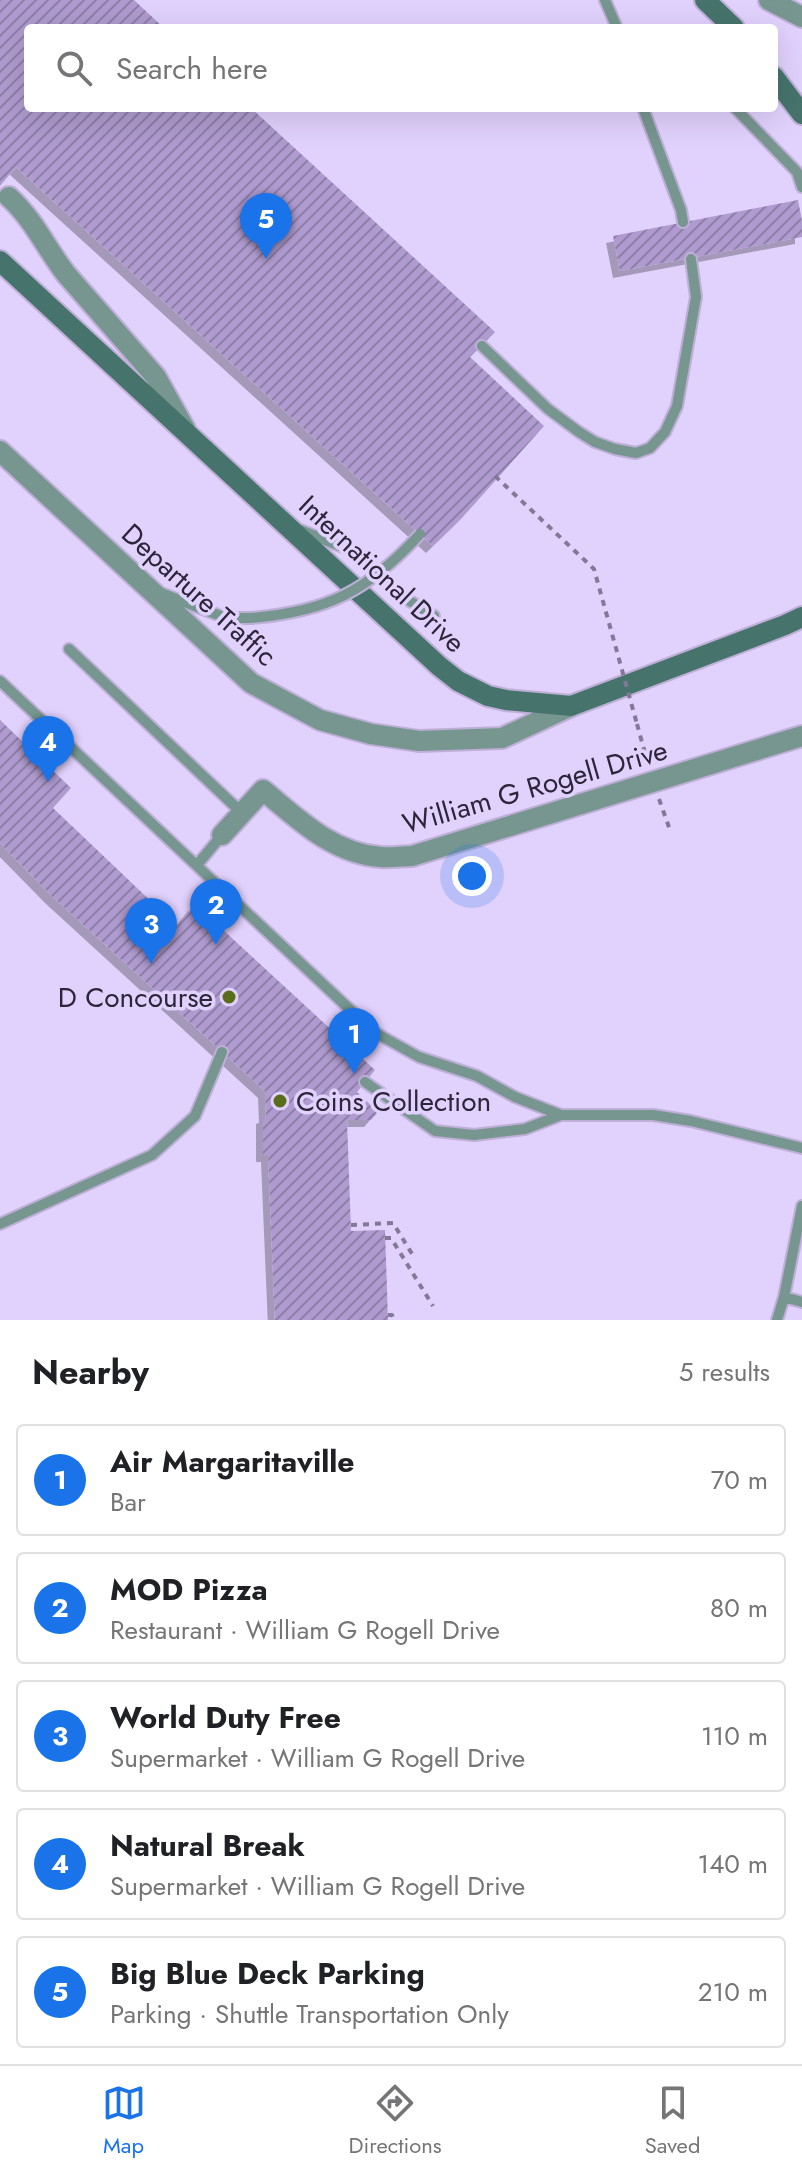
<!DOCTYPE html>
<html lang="en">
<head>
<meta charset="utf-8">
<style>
	:root { --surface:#fff; --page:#f2f2f2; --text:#202124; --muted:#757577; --line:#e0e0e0; --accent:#1a73e8 }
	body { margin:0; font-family:Jost,sans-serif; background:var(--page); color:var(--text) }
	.you { position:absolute; left:472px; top:876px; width:28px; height:28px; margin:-20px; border:6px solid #fff; border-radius:50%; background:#1a73e8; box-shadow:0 0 0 12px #1a73e833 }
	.badge { display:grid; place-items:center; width:52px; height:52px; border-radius:50%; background:var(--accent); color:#fff; font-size:26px; font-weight:700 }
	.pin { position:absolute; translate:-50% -66px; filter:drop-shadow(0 2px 4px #0008) }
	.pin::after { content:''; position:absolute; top:42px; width:28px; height:24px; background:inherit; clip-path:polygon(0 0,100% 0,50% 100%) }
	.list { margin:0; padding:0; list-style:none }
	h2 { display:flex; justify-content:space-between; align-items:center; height:104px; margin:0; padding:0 32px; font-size:34px }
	h2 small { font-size:26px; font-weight:400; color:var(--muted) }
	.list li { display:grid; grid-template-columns:52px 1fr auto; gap:24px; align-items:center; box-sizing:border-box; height:112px; margin:0 16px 16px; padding:0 16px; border:2px solid var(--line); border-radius:8px }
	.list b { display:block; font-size:30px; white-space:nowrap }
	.list p { margin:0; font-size:26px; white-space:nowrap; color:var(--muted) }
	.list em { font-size:26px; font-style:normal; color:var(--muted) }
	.icon { flex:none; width:44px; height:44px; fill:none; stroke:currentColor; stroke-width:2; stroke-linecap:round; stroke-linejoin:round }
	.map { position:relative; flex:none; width:802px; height:1320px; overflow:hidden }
	.search { position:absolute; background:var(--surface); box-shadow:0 8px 32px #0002; left:24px; right:24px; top:24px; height:88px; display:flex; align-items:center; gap:20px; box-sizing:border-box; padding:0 28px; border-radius:8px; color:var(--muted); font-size:30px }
	.sheet { height:744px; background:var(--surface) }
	nav { display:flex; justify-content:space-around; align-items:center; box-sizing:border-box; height:112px; border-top:2px solid var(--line); background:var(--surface); font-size:22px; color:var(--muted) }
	nav a { display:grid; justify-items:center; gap:4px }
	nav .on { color:var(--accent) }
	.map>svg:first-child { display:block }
	.building { fill:url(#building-hatch); filter:url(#shadow) }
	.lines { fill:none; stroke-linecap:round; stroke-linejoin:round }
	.lane-casing { stroke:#bdafd6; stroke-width:14 }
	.street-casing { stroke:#bdafd6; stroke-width:24 }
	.secondary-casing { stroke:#bdafd6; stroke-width:24 }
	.path { stroke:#847897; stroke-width:4; stroke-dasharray:6 6; stroke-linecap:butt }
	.lane { stroke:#779690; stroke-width:10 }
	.street { stroke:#779690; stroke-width:20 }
	.secondary { stroke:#46746c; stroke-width:20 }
	.lane-bridge-casing { stroke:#bdafd6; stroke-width:14; stroke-linecap:butt }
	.path-bridge { stroke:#847897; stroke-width:4; stroke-dasharray:6 6; stroke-linecap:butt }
	.lane-bridge { stroke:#779690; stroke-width:10 }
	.poi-dot { fill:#5a6d1a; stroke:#e1d1fd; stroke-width:3 }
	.labels { text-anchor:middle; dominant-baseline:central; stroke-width:7; stroke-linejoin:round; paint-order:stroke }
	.street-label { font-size:28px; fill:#2d2539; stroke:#e1d1fd }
	.poi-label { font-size:28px; fill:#2d2539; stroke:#e1d1fd; text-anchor:end }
</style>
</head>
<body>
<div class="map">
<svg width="802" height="1320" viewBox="0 0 802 1320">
	<defs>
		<pattern id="building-hatch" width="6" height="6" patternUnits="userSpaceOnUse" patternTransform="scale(2)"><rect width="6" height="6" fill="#af9bcf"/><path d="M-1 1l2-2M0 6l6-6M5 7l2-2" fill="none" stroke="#8f7ea9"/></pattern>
		<filter id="shadow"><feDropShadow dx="-7" dy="7" stdDeviation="0" flood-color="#0004"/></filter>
	</defs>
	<rect width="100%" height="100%" fill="#e1d1fd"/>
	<path class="building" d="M0 0H134L164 28H28V108H251L495 332 470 357 544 426 461 519 433 546 16 167 0 186Z
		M798 200 802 221V237L620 271 613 236Z
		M0 720 71 788 53 808 177 926 195 904 375 1070 357 1092 378 1112 371 1120H347L351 1231 385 1230 388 1320H275L268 1155H263V1117L266 1116 265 1091 52 896 0 843Z"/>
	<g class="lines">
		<g class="lane-casing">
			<path id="lane" d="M605 0 617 28
				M643 108 681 210 683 222
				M735 108 797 172 802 187
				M482 346 548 409 579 432 595 442 615 449 636 453 650 448 665 432 677 406 696 297 691 259
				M300 530 353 551 405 598 434 616
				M161 593 226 618H250
				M69 649 242 813
				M0 681 374 1032 419 1057 477 1076 515 1097 561 1115H653L691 1121 802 1148
				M197 865 222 835
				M365 1082 435 1131 474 1135 525 1129 561 1115
				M0 1224 152 1155 195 1116 222 1052
				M784 1297 802 1302
				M777 1320 784 1297 802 1206"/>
		</g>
		<g class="street-casing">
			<path id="street" d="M769 0 802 17
				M9 197C34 220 46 248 66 274L156 377 185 429
				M0 451 251 683 320 720 371 734 419 741 502 738 571 706
				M222 835 263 790C298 819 333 854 381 857 391 858 402 856 412 856L802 736"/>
		</g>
		<g class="secondary-casing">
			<path id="secondary" d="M705 0 734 28
				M774 77 802 114
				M0 261 439 666 458 681 488 696 506 700 571 706 785 625 802 617"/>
		</g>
		<path class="path" d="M637 724 648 764
			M659 799 670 830
			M351 1225 393 1223 414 1257
			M385 1238H391L433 1306
			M388 1315H392L394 1320"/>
		<use href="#lane" class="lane"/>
		<use href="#street" class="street"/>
		<use href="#secondary" class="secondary"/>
		<g class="lane-bridge-casing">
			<path id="lane-bridge" d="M250 618C327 612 368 591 420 534"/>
		</g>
		<path class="path-bridge" d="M495 476 594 569 637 724"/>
		<use href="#lane-bridge" class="lane-bridge"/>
	</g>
	<g class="poi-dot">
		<circle cx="229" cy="997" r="8"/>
		<circle cx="280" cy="1101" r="8"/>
	</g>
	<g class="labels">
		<g class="street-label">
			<text transform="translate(382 574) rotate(43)">International Drive</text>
			<text transform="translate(199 595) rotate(42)">Departure Traffic</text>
			<text transform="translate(535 787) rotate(-16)">William G Rogell Drive</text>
		</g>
		<g class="poi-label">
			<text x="213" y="997">D Concourse</text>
			<text x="296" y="1101" text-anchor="start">Coins Collection</text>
		</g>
	</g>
</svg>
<div class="you"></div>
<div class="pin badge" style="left:354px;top:1074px">1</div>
<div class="pin badge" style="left:216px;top:945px">2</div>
<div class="pin badge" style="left:151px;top:964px">3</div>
<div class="pin badge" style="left:48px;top:782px">4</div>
<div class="pin badge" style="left:266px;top:259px">5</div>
<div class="search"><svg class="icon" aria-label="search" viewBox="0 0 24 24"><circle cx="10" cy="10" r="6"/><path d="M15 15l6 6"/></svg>Search here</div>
</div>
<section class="sheet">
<h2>Nearby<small>5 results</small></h2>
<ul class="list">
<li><span class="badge">1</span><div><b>Air Margaritaville</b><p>Bar</p></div><em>70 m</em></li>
<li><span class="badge">2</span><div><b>MOD Pizza</b><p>Restaurant · William G Rogell Drive</p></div><em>80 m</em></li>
<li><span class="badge">3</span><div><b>World Duty Free</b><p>Supermarket · William G Rogell Drive</p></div><em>110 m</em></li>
<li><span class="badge">4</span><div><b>Natural Break</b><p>Supermarket · William G Rogell Drive</p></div><em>140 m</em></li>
<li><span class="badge">5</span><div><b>Big Blue Deck Parking</b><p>Parking · Shuttle Transportation Only</p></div><em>210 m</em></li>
</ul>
</section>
<nav>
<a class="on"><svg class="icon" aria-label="map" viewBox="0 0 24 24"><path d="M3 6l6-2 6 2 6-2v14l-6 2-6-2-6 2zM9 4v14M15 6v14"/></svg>Map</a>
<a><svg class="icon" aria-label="directions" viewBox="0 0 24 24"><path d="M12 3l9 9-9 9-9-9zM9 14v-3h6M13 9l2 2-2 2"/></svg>Directions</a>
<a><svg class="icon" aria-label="saved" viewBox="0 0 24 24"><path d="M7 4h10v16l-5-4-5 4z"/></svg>Saved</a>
</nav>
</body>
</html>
